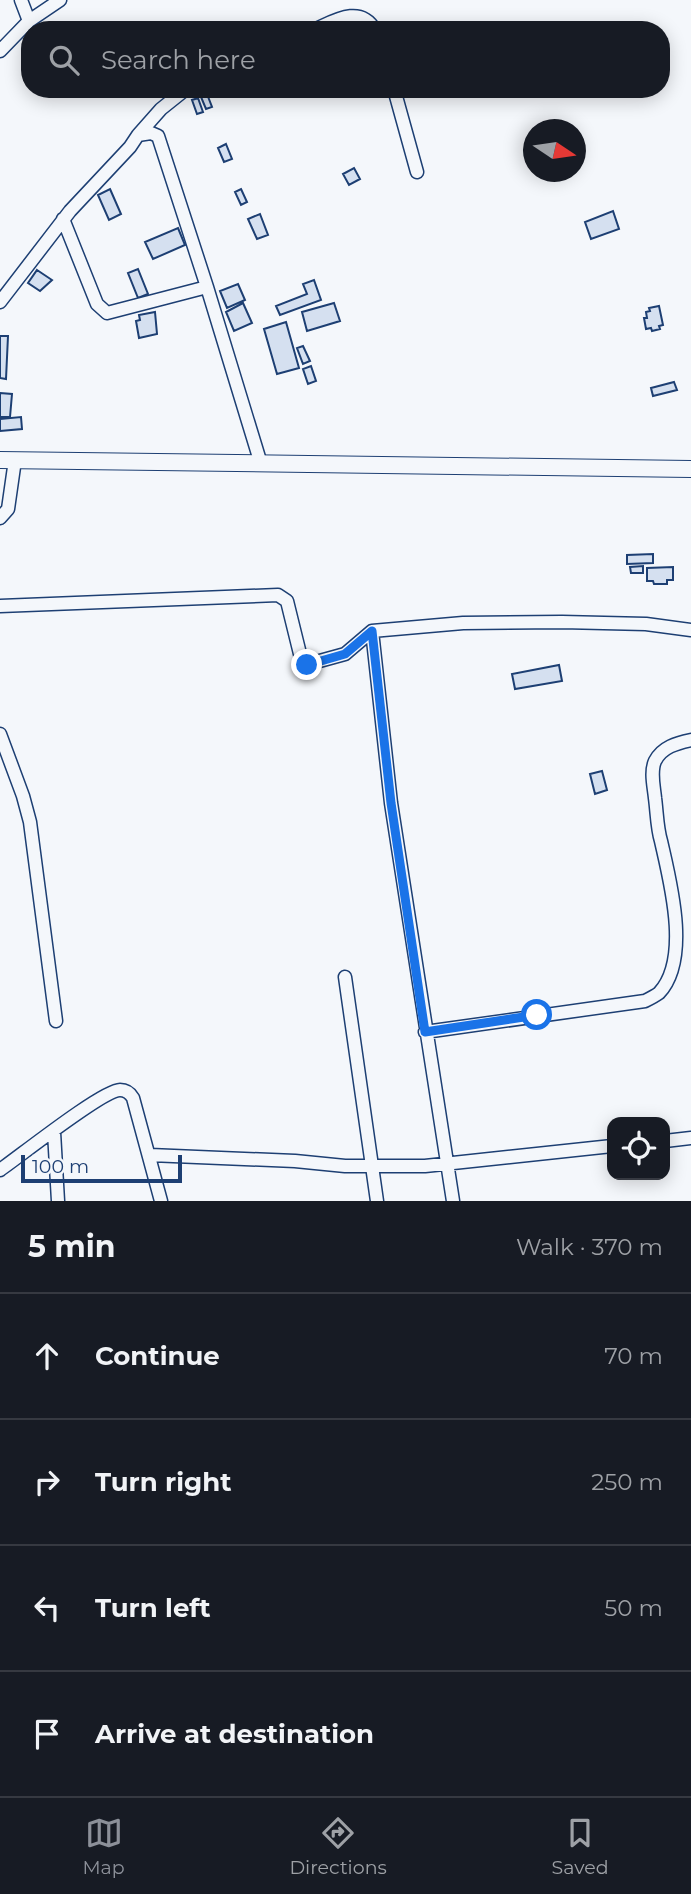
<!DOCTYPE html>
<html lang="en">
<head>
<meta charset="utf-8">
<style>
	:root { --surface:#171b24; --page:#20242c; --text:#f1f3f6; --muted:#9ea1a6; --line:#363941; --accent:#8c9099 }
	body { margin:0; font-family:Montserrat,sans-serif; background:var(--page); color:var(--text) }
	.controls { position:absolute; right:21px; bottom:21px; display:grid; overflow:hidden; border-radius:14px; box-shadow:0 4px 18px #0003 }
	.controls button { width:63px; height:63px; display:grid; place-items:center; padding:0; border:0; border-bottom:2px solid var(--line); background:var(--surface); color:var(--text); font:35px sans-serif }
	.compass { position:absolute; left:523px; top:119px; width:63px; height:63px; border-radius:50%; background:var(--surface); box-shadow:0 4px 18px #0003; rotate:103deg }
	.scale { position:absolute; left:21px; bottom:18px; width:161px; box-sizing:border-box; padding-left:7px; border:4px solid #1d3f73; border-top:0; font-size:19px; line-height:24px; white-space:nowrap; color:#1d3f73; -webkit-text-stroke:5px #f4f7fb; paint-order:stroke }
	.stop { position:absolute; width:21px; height:21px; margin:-16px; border:5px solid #1a73e8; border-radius:50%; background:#fff }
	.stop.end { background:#1a73e8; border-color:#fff; box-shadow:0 2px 7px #0008 }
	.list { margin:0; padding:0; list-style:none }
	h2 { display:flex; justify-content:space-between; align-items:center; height:91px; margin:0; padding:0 28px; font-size:30px }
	h2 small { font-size:23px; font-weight:400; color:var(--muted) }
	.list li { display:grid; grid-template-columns:46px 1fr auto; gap:21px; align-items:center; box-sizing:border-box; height:126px; padding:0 28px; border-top:2px solid var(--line) }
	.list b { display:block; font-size:26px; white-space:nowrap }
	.list em { font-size:23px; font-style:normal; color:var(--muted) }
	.icon { flex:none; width:38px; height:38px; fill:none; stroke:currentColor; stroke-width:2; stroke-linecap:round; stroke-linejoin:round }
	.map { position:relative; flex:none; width:691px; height:1201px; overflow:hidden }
	.search { position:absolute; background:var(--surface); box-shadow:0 4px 18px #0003; left:21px; right:21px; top:21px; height:77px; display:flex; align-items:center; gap:18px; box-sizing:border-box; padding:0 24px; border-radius:28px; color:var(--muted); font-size:26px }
	.sheet { height:595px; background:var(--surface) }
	nav { display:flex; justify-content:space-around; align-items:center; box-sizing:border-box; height:98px; border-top:2px solid var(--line); background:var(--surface); font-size:19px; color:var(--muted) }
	nav a { display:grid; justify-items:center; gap:4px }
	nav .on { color:var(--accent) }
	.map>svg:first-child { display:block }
	.building { fill:#d5e0f0; stroke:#1d3f73; stroke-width:2 }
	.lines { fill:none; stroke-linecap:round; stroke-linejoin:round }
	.minor-casing { stroke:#1d3f73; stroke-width:15 }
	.major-casing { stroke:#1d3f73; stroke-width:18 }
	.minor { stroke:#f4f7fb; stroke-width:12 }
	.major { stroke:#f4f7fb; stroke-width:16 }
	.route { stroke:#1a73e8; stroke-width:9 }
</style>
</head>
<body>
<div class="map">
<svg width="691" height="1201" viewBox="0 0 691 1201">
	<rect width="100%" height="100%" fill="#f4f7fb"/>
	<path class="building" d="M207 94 212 107 206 109 201 97Z
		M198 98 203 112 197 114 192 100Z
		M226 144 232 159 224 162 218 148Z
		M354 168 360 179 349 185 343 174Z
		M110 189 121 214 109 220 98 195Z
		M241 189 247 202 241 205 235 192Z
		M613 211 619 229 591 239 585 222Z
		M260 214 268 235 257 239 248 219Z
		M178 228 185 245 153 259 145 242Z
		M138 269 148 294 138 298 128 273Z
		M37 270 52 280 40 291 28 283Z
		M314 280 321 300 280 315 276 306 307 294 303 284Z
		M238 284 245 300 227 308 220 291Z
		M243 303 252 323 234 331 226 312Z
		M334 303 340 321 307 331 302 312Z
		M659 306 663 325 659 326 660 329 652 331 651 328 646 329 644 318H647L646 312 650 311 649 308Z
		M155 312 157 334 139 338 136 321 140 320 139 315Z
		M286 322 299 368 277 374 264 329Z
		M0 336H8L6 379 0 378Z
		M303 346 310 361 303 364 297 348Z
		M311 366 316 381 308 384 303 369Z
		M674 382 677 390 653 396 651 388Z
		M0 393 12 394 10 417H0Z
		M21 417 22 429 0 431V419Z
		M653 554V563L627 564V555Z
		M643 566V573H631L630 567Z
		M673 567V580H667V584H654L653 581H647V568Z
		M559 665 562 681 515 689 512 674Z
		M602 771 607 790 595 794 590 774Z"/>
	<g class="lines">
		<g class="minor-casing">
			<path id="minor" d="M21 0 29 21
				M314 30C334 21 360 4 375 30
				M0 51 29 21 60 0
				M394 89 417 172
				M138 135 161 109 186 89
				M63 219 97 304 107 313 207 287
				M0 302 70 211 130 147 138 135 151 133 158 136 207 287 261 464
				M0 518 8 509 15 460
				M0 606 278 595 287 601 302 662 305 665 345 654 372 631 463 623 562 622 646 624 691 630
				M372 631 391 803 453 1201
				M0 734 23 796 30 822 56 1021
				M345 977 377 1201
				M425 1032 645 1001C649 999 655 996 659 993 691 959 670 881 661 841 657 828 657 813 655 798 654 787 650 772 655 761 662 747 677 743 691 740
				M54 1132 58 1201
				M665 1141 691 1138
				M150 1155 295 1161 345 1166H425L612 1146
				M0 1170C20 1156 103 1090 120 1090 126 1090 130 1093 133 1098L161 1201"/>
		</g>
		<g class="major-casing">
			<path id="major" d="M0 460 691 469"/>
		</g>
		<use href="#minor" class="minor"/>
		<use href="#major" class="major"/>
	</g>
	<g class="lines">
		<path class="route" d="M307 665 345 654 372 631 391 803 425 1032 537 1015"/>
	</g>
</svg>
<div class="controls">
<button><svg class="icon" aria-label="locate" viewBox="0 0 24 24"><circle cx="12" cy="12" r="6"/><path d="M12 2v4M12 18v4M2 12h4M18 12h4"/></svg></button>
</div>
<svg class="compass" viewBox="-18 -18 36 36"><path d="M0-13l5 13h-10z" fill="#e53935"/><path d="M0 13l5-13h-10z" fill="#9ea1a6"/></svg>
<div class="scale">100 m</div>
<div class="stop" style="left:537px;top:1015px"></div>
<div class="stop end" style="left:307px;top:665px"></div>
<div class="search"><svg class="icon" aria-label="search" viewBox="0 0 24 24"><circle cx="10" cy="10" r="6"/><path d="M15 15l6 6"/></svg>Search here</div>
</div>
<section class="sheet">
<h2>5 min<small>Walk · 370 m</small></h2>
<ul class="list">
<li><svg class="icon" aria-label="ahead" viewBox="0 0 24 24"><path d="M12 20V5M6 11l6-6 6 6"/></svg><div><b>Continue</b></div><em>70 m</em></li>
<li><svg class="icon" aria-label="right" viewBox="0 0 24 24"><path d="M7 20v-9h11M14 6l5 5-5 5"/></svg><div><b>Turn right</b></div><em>250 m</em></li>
<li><svg class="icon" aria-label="left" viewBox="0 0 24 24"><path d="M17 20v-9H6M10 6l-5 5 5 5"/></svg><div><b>Turn left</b></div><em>50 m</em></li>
<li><svg class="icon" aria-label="arrive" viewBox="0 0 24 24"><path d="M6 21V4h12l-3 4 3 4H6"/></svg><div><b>Arrive at destination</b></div></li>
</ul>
</section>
<nav>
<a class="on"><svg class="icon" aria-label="map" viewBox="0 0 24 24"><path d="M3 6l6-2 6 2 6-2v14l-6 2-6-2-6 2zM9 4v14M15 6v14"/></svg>Map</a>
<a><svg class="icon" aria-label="directions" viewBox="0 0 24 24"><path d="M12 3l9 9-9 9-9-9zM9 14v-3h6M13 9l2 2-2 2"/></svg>Directions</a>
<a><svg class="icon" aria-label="saved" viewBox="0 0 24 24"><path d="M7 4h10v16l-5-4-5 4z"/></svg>Saved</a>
</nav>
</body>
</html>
